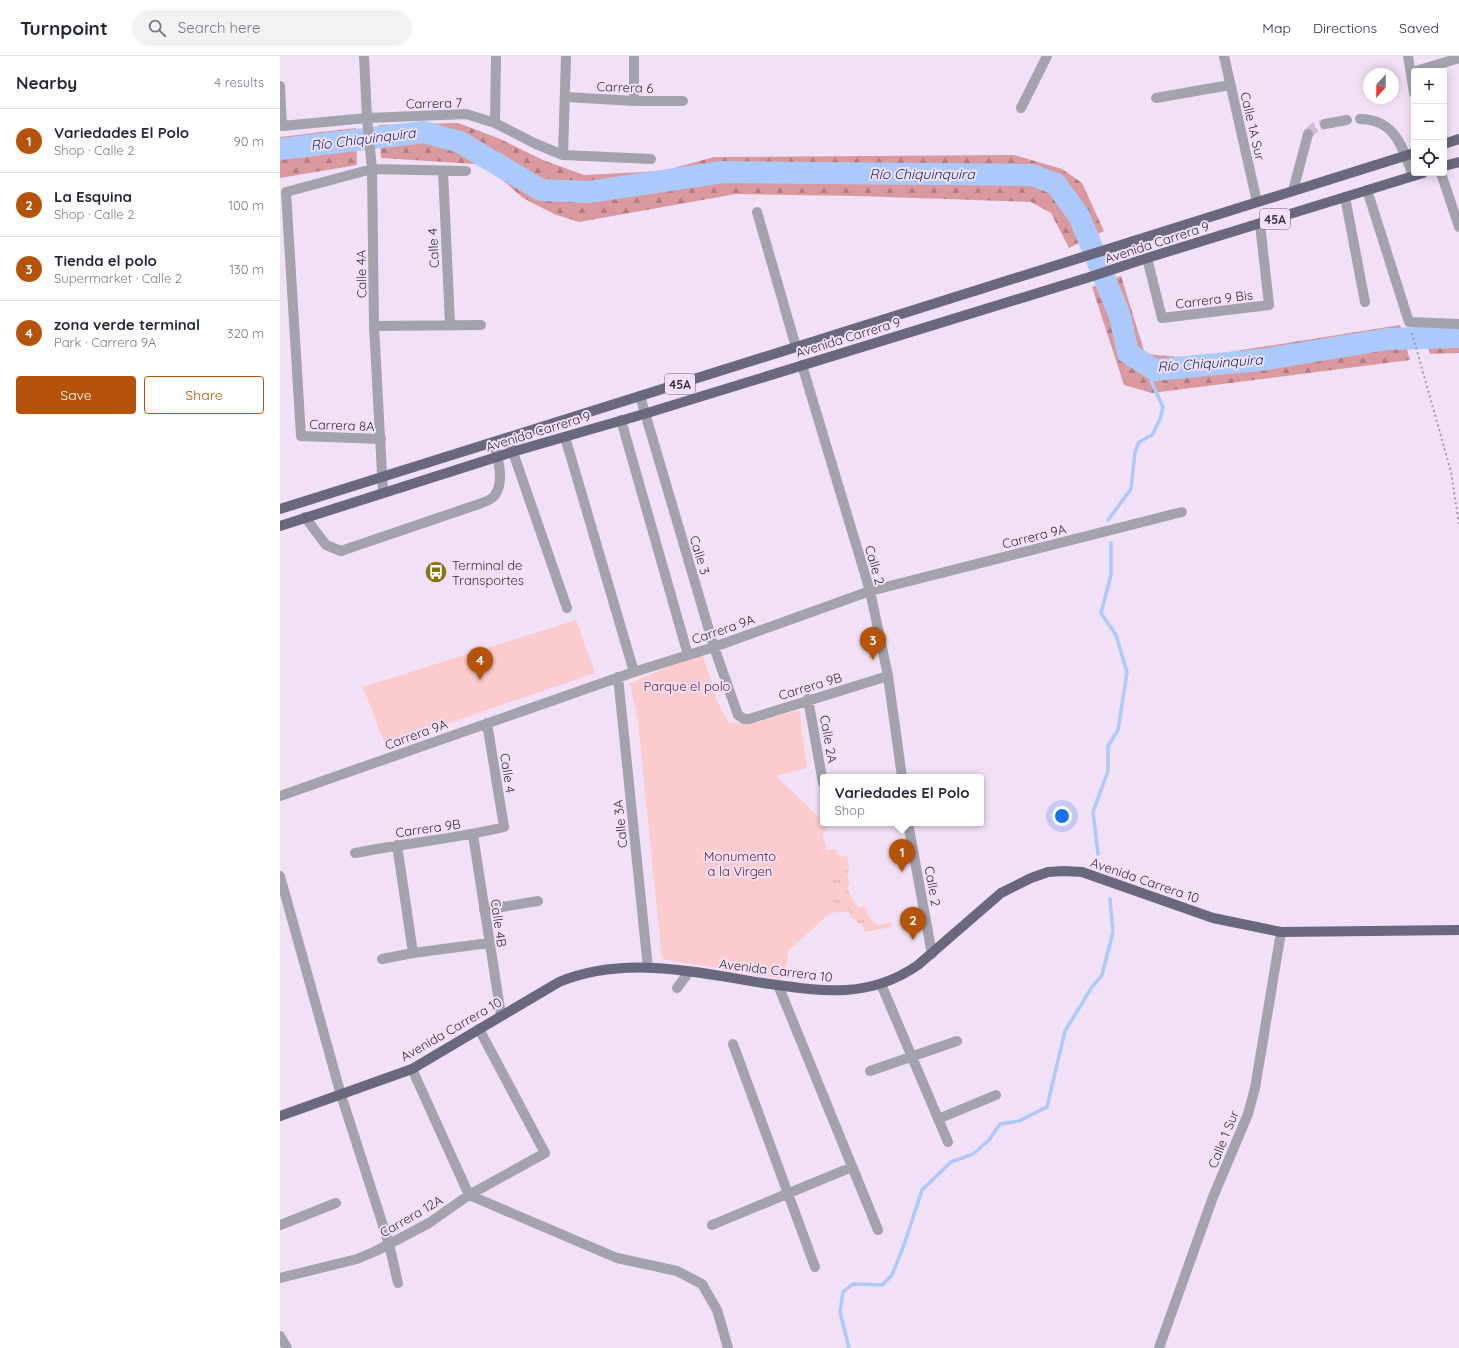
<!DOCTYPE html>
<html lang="en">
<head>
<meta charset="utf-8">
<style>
	:root { --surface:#fff; --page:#f2f2f3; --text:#1f2937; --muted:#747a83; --line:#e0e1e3; --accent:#b45309 }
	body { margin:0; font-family:Quicksand,sans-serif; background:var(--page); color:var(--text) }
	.controls { position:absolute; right:12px; top:12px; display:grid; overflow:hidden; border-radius:4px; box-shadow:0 2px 10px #0003 }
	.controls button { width:36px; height:36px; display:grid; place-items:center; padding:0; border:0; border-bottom:1px solid var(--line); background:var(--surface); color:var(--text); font:20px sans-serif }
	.compass { position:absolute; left:1083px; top:12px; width:36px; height:36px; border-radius:50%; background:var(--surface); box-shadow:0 2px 10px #0003; rotate:202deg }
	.you { position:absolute; left:782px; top:760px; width:14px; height:14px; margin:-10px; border:3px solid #fff; border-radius:50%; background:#1a73e8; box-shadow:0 0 0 6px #1a73e833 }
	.badge { display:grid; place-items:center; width:26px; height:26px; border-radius:50%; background:var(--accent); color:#fff; font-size:13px; font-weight:700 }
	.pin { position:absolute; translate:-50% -33px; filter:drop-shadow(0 1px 2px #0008) }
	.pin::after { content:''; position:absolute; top:21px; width:14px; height:12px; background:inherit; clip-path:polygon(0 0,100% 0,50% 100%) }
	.popup { position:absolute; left:540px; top:718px; width:164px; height:52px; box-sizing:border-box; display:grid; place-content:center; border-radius:4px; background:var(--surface); filter:drop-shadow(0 1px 3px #0005); font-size:13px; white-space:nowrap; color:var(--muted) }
	.popup b { font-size:15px; color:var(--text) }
	.popup::after { content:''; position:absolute; left:50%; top:100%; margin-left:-8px; border:8px solid transparent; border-top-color:var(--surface) }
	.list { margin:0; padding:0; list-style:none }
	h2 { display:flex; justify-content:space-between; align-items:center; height:52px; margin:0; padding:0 16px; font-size:17px }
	h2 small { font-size:13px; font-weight:400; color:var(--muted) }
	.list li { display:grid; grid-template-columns:26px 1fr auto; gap:12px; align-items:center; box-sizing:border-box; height:64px; padding:0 16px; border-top:1px solid var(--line) }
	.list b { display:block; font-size:15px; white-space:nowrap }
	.list p { margin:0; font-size:13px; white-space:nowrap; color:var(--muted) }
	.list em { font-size:13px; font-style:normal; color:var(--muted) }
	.actions { display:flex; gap:8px; padding:12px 16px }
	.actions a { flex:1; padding:9px 0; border:1px solid var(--accent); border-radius:4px; text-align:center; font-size:14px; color:var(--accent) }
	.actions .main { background:var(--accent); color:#fff }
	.icon { flex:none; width:22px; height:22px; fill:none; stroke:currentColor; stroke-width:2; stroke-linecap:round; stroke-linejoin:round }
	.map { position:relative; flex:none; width:1179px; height:1292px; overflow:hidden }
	header { display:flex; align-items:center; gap:24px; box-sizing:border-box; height:56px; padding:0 20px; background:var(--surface); border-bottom:1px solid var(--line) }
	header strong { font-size:19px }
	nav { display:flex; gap:22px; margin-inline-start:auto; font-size:14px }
	.search { width:280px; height:36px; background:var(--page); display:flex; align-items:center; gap:10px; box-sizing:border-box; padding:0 14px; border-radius:22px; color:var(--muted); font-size:15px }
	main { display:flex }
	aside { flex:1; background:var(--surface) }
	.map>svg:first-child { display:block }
	.grass { fill:url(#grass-tufts) }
	.forest { fill:url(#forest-firs) }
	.green { fill:#fbcbce }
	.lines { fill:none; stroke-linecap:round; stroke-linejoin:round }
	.stream { stroke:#acc9fb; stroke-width:3.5 }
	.river { stroke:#acc9fb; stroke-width:22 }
	.minor-tunnel { stroke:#ccbdd1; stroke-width:10; stroke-dasharray:10 5; stroke-linecap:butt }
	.path { stroke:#a598a9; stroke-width:2; stroke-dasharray:2 3; stroke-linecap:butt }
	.minor { stroke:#a3a2ad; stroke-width:10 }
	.major { stroke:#6a687c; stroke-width:10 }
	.labels { text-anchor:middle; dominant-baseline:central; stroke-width:4; stroke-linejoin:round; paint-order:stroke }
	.shield { fill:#f2e0f7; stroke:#6e6471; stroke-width:1 }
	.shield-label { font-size:12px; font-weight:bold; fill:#362f38 }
	.street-label { font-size:13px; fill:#362f38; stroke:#f2e0f7 }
	.poi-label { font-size:13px; fill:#362f38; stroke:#f2e0f7; text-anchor:start }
	.park-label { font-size:13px; fill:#621726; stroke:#f2e0f7 }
	.water-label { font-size:14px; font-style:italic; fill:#0e2c66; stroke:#f2e0f7 }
</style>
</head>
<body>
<header>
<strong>Turnpoint</strong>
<div class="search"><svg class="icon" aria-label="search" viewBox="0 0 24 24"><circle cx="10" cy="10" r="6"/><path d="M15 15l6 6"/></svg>Search here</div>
<nav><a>Map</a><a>Directions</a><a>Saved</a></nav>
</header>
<main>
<aside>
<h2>Nearby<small>4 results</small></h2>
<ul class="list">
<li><span class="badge">1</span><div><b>Variedades El Polo</b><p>Shop · Calle 2</p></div><em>90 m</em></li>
<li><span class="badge">2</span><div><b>La Esquina</b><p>Shop · Calle 2</p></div><em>100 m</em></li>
<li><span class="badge">3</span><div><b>Tienda el polo</b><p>Supermarket · Calle 2</p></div><em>130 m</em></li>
<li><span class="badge">4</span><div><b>zona verde terminal</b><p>Park · Carrera 9A</p></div><em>320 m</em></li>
</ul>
<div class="actions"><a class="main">Save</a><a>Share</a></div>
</aside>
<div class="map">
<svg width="1179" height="1292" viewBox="0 0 1179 1292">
	<defs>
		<pattern id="grass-tufts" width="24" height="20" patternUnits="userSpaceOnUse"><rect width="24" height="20" fill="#fbcbce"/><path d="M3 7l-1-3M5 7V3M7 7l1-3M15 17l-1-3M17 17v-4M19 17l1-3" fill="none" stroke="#d8afb2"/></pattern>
		<pattern id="forest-firs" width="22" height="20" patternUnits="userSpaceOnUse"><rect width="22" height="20" fill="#d9999e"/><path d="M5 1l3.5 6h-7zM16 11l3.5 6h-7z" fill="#b17d82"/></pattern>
	</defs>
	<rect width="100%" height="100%" fill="#f2e0f7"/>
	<path class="grass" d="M569 811 567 819 570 828 567 832 573 844 579 852 585 850 589 861 599 870 611 866 612 871 584 876 585 872 569 860V855L550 857V833L547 818Z"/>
	<path class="forest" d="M178 67 218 82 263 104 304 119 383 115 434 101 734 99 782 113 802 127 824 175 789 192 771 157 751 146 577 140 456 138 299 166 274 158 243 142 216 118 195 108 101 102 99 69Z
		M76 72 77 109 0 122V81Z
		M841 220 865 298 912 302 1120 269 1130 304 872 337 844 329 812 231Z
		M1179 272V297L1150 298 1141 274Z"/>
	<path class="green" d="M296 564 315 617 105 689 83 631Z
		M422 597 438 647 449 667 478 666 519 654 527 712 496 720 545 767 547 774 542 778 547 794 556 793 559 801 567 800 569 811 547 818 550 833V857L508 895 506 917 501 923 382 903 358 666 350 627Z"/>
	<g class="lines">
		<path class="stream" d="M828 464 851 433 855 396 859 386 872 379 880 363 883 351 871 325 875 314
			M818 798 813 756 828 715V690L838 674 847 616 836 579 821 557 831 519V487
			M569 1292 560 1256 563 1236 573 1228 602 1229 612 1219 624 1189 642 1134 671 1106 693 1098 709 1084 720 1068 739 1065 767 1051 785 975 812 931 822 919 833 876 830 843"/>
		<path class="river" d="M0 93 144 76 180 86 261 134 309 136 443 116 752 119 776 128 799 160 840 260 848 297 875 314 980 304 1108 283 1179 281"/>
		<path class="minor-tunnel" d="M1028 78 1035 71 1045 68"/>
		<path class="path" d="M1132 277 1171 416 1179 469"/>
		<path class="minor" d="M84 0 87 62 92 113 94 270 103 436
			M354 0V45
			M944 0 977 146
			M1128 0 1134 37
			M1136 15 1179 2
			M0 30 2 70 87 62 186 58 215 67 256 88 283 99 371 103
			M286 41 354 45H403
			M876 42 950 29
			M741 52 767 0
			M1080 63C1115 63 1123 92 1133 120
			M215 67 216 0
			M1045 68 1067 64
			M283 99 286 0
			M163 115 170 268
			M1161 117 1179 171
			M1087 134 1129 266 1179 268
			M1013 135 1028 78
			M1065 141 1085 246
			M477 156 516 291
			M867 202 882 262 989 249 980 168
			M94 270 201 269
			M522 309 590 535 608 620 622 721
			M360 340 434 591 458 659 464 663H469L608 620
			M341 364 408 599
			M285 381 354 616
			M228 382 287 552
			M101 383 21 380 6 136 92 113 186 115
			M25 461 46 489 61 495 199 448C204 446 212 444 215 439 225 425 218 401 213 386
			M338 621 368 912
			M528 643 543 727
			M0 740 354 616 434 591 590 535 902 456
			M628 767 652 898
			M193 779 221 959
			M117 789 133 897
			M75 797C125 787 175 783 224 771L207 667
			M0 820 61 1039 109 1188 118 1227
			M204 854 258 845
			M102 903 133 897 209 887
			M601 928 668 1086
			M498 929 598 1174
			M397 932 409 916
			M453 988 535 1211
			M132 1013 189 1139 337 1202 397 1215 422 1228 437 1254 448 1292
			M590 1015 677 985
			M658 1063 716 1039
			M0 1169 56 1147
			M432 1169 572 1111
			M0 1222 77 1203 96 1195 149 1167 189 1139 265 1097 199 973
			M0 1280 7 1292
			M879 1292 933 1141 968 1058 975 1032 1001 876"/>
		<path class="major" d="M1164 88 1179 83
			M1164 110 1179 106
			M0 453 1134 97
			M0 470 232 396 364 358 813 220 867 202 1143 117
			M0 1060 132 1013 279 926C344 899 416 916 483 927 539 935 588 944 638 909L721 837 751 822 768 816 784 815 802 816 933 862 1001 876 1179 874"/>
	</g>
	<defs>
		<g id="bus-disc" transform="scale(1.15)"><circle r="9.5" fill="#867518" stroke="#f2e0f7"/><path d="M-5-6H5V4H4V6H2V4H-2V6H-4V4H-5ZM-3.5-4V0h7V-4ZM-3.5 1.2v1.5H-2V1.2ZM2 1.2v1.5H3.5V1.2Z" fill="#fff"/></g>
	</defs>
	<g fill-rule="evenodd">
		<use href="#bus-disc" x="156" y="516"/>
	</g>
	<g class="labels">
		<g class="shield">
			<rect x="980" y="153" width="30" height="20" rx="3"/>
			<rect x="385" y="318" width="30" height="20" rx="3"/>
		</g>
		<g class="shield-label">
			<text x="995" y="163">45A</text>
			<text x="400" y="328">45A</text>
		</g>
		<g class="street-label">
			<text transform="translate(345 31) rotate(2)">Carrera 6</text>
			<text transform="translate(154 47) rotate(-1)">Carrera 7</text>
			<text transform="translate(973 70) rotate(77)">Calle 1A Sur</text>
			<text transform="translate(877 186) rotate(-18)">Avenida Carrera 9</text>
			<text transform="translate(153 192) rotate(-93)">Calle 4</text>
			<text transform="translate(81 218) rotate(-91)">Calle 4A</text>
			<text transform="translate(934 243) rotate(-7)">Carrera 9 Bis</text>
			<text transform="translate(568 281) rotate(-17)">Avenida Carrera 9</text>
			<text transform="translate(62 369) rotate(2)">Carrera 8A</text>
			<text transform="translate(258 375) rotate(-17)">Avenida Carrera 9</text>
			<text transform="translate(754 480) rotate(-14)">Carrera 9A</text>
			<text transform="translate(420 499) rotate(73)">Calle 3</text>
			<text transform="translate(595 509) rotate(74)">Calle 2</text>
			<text transform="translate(443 573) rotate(-19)">Carrera 9A</text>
			<text transform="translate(530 630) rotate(-17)">Carrera 9B</text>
			<text transform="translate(136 678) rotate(-20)">Carrera 9A</text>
			<text transform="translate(549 683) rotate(80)">Calle 2A</text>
			<text transform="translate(228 717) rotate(81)">Calle 4</text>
			<text transform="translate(340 768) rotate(-96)">Calle 3A</text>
			<text transform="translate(148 772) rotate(-8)">Carrera 9B</text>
			<text transform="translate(865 824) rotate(19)">Avenida Carrera 10</text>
			<text transform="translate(653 830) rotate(80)">Calle 2</text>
			<text transform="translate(219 867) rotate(82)">Calle 4B</text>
			<text transform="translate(496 914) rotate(7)">Avenida Carrera 10</text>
			<text transform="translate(171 973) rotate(-30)">Avenida Carrera 10</text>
			<text transform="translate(943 1083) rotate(-68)">Calle 1 Sur</text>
			<text transform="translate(131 1160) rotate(-30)">Carrera 12A</text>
		</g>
		<g class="poi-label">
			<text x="172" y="509">Terminal de<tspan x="172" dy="15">Transportes</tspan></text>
		</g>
		<g class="park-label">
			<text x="407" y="630">Parque el polo</text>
			<text x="460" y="800">Monumento<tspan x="460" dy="15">a la Virgen</tspan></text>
		</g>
		<g class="water-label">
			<text transform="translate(83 83) rotate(-7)">Río Chiquinquira</text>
			<text x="642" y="118">Río Chiquinquira</text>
			<text transform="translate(930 307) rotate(-4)">Río Chiquinquira</text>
		</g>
	</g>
</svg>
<div class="controls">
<button>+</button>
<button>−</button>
<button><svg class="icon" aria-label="locate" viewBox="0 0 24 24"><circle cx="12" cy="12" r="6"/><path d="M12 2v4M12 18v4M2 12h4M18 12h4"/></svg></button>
</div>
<svg class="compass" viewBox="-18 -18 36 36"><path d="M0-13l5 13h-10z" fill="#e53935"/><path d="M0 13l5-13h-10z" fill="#747a83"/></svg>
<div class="you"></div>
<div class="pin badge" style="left:622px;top:816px">1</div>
<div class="popup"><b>Variedades El Polo</b>Shop</div>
<div class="pin badge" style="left:633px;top:884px">2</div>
<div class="pin badge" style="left:593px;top:604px">3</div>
<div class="pin badge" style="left:200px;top:624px">4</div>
</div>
</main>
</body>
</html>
